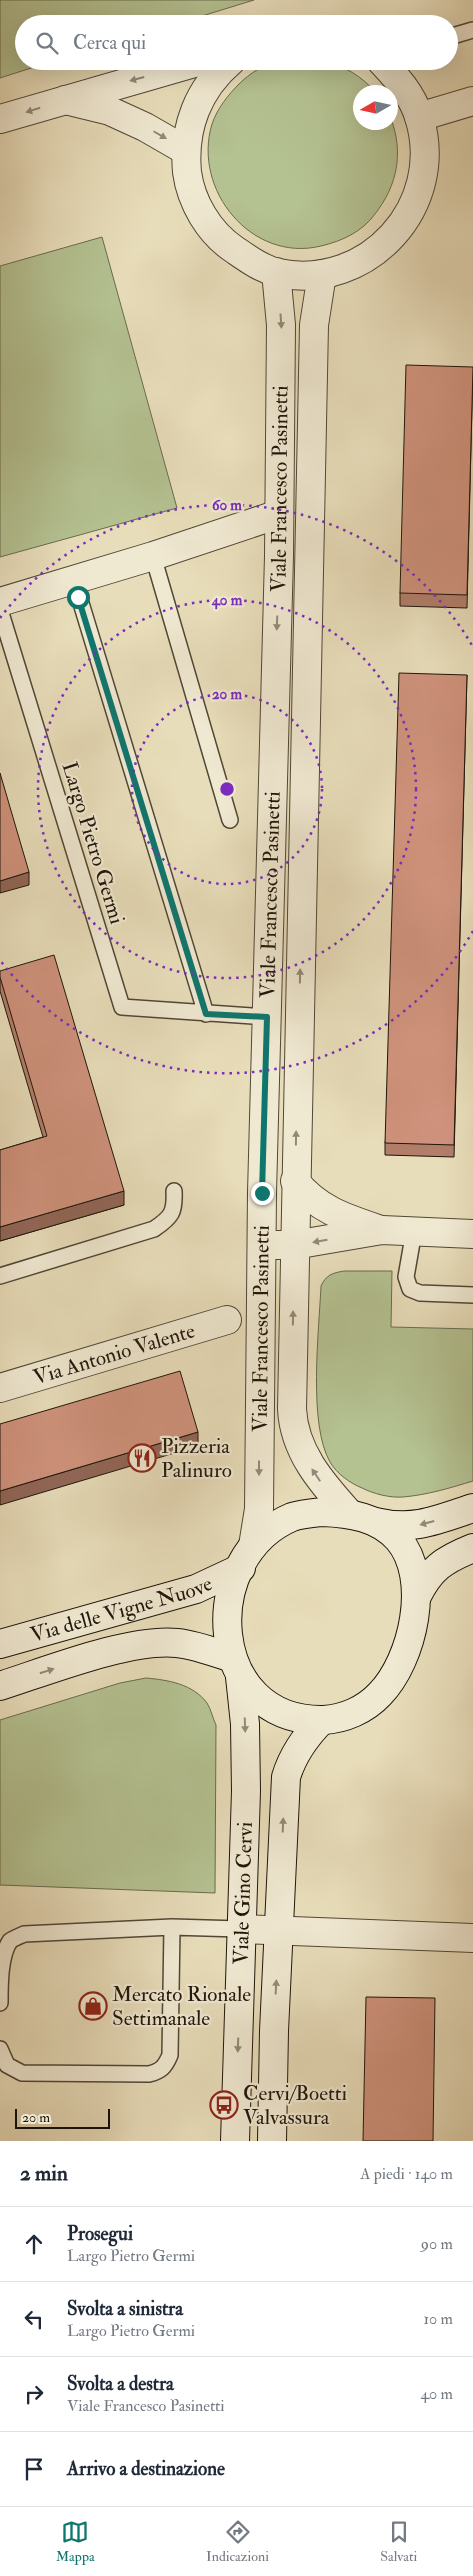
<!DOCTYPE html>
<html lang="it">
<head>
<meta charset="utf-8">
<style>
	:root { --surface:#fff; --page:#f2f2f3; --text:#1f2937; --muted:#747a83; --line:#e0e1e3; --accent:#0f766e }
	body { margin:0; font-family:"IM FELL Double Pica",serif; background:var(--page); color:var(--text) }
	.compass { position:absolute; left:353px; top:85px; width:45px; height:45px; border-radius:50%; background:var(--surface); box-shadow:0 5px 20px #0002; rotate:261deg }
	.scale { position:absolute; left:15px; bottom:12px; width:95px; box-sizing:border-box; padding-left:5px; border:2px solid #1e150a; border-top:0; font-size:14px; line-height:18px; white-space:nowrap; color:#1e150a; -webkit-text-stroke:4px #f0e9d2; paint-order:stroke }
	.stop { position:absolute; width:15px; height:15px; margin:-11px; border:4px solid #0f766e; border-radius:50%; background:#fff }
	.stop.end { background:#0f766e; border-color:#fff; box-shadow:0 1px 5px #0008 }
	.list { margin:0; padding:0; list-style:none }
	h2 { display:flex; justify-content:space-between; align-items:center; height:65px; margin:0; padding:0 20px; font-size:21px }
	h2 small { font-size:16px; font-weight:400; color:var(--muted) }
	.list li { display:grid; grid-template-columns:32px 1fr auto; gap:15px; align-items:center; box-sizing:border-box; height:75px; padding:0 20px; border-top:1px solid var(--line) }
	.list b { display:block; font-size:19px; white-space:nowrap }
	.list p { margin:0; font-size:16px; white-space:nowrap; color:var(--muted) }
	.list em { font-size:16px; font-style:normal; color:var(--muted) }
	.icon { flex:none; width:28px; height:28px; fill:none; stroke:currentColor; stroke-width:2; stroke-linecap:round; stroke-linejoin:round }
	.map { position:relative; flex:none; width:473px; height:2141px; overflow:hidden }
	.search { position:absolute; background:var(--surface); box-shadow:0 5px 20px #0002; left:15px; right:15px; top:15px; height:55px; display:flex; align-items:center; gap:12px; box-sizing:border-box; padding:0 18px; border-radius:28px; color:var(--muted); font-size:19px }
	.sheet { height:365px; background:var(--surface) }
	nav { display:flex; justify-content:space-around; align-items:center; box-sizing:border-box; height:70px; border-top:1px solid var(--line); background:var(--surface); font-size:14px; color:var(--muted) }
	nav a { display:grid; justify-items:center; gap:2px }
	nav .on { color:var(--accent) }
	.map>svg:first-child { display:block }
	.green { fill:#b4c191; stroke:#696b4e }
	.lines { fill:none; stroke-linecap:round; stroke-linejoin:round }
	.lane-casing { stroke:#504736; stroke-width:18 }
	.street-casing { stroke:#504736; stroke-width:30 }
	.secondary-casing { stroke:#1e150a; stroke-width:30 }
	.lane { stroke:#f0e9d2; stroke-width:15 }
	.street { stroke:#f0e9d2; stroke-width:28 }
	.secondary { stroke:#f0e9d2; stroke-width:28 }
	.wall { fill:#b27e6b; stroke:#1e150a }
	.shaded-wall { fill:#916657; stroke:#1e150a }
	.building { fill:#cf927c; stroke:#1e150a }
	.oneway { fill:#928a78 }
	.route { stroke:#0f766e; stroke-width:6 }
	.ring { fill:none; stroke:#7b2cbf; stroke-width:2.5; stroke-dasharray:2.5 5 }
	.labels { text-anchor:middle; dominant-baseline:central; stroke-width:4.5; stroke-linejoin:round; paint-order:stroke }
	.street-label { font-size:21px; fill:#1e150a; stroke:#f0e9d2 }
	.poi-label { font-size:21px; fill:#1e150a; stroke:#f0e9d2; text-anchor:start }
	.centre { fill:#7b2cbf; stroke:#f0e9d2; stroke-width:2.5 }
	.ring-label { font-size:15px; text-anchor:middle; font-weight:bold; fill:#7b2cbf; stroke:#f0e9d2; stroke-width:4.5; stroke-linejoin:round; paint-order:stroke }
</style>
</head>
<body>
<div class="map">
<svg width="473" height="2141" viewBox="0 0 473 2141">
	<rect width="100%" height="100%" fill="#e8ddba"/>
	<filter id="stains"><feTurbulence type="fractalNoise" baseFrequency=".004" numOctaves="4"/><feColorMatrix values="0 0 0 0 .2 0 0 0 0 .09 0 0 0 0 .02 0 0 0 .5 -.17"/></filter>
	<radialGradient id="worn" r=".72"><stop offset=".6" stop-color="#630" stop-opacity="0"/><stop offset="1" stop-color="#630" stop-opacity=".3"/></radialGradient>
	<path class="green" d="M0 0H254L176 24H24V61H53L0 78Z
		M324 61C344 66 362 76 375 92H360V122H390L391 119C404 153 397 186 375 214 362 232 342 241 321 246 252 263 192 190 212 124 217 109 228 95 239 84 249 74 264 64 278 61 292 59 309 61 324 61Z
		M102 237 177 508 0 557V266Z
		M344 1271H392L391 1327 473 1329V1481C450 1488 427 1495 403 1497 390 1498 374 1494 362 1488 350 1483 337 1474 330 1462 308 1424 319 1331 321 1286 326 1275 332 1273 344 1271Z
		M146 1678C168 1680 193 1684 207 1703 211 1709 213 1719 216 1725L215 1893 0 1885V1720L120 1683Z"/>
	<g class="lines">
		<g class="lane-casing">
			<path id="lane" d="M449 37 473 30
				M153 556 230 820
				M74 580 206 1014
				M0 610 122 1007 267 1017
				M414 1231 406 1277 410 1289 420 1293 473 1295
				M0 1276 154 1229C172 1217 175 1212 174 1191
				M0 2003C0 1984 0 1956 10 1941 14 1938 20 1936 24 1934L172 1927 240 1929
				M0 2049 7 2065 22 2073 149 2074C161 2071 165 2067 170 2055L172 1927"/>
		</g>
		<g class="street-casing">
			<g id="street">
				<path d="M231 61C198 89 183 128 187 172 191 202 209 233 235 250 248 259 262 269 278 273 368 292 447 205 419 117 412 94 397 78 381 61"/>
				<path d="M65 100 110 111 145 127 185 150"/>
				<path d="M419 117 473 101"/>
				<path d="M0 119 201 61"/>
				<path d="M322 274 314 325 292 1409C294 1451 321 1482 348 1512"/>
				<path d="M0 602 153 556 279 514"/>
				<path d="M295 1181C317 1209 345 1218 378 1229"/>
				<path d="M276 1245H294L382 1230 473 1234"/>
				<path id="s1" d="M0 1388 227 1320"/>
				<path id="s2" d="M253 1546 259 1509 262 1193 279 556 281 325 276 272"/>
				<path d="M240 1929 473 1938"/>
			</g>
		</g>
		<g class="secondary-casing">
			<g id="secondary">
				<path d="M322 1512C350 1513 378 1517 398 1539 432 1578 413 1660 380 1694 365 1710 344 1719 323 1720 206 1722 197 1557 292 1517 301 1514 312 1513 322 1512Z"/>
				<path d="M376 1522C414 1531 437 1520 473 1508"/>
				<path d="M416 1598C430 1569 443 1560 473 1548"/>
				<path id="s3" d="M0 1644 196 1589 241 1568"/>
				<path d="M0 1686C47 1671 130 1638 177 1643 196 1645 214 1652 232 1658"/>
				<path id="s4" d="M235 2141 246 1791 245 1724 240 1677"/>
				<path d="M272 2141 274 2031 286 1777C293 1754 305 1737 322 1720"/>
			</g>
		</g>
		<use href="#lane" class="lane"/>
		<use href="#street" class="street"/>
		<use href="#secondary" class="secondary"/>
	</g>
	<path class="wall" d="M473 367 467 608 400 606V593Z
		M467 675 454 1157 385 1155V1143Z
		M0 971 124 1205 0 1241V1150L43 1137 0 991Z"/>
	<path class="shaded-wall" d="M29 872V885L0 893V881Z
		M124 1191V1205L0 1241V1227Z
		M198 1432V1446L0 1505V1491Z"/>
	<path class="building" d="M406 365 473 367 467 595 400 593Z
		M399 673 467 675 454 1145 385 1143Z
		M0 773 29 872 0 881Z
		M54 955 124 1191 0 1227V1150L47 1136 0 977V971Z
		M180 1371 198 1432 0 1491V1424Z
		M366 1997 435 1998 433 2141H363Z"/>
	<defs><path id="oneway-solid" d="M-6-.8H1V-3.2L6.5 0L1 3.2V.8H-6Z" transform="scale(1.25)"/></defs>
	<g class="oneway">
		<use href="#oneway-solid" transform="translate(137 79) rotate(165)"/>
		<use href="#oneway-solid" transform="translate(33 110) rotate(163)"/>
		<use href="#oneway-solid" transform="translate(160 135) rotate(30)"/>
		<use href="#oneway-solid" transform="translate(281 321) rotate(86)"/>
		<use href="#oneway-solid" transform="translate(277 623) rotate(92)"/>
		<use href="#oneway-solid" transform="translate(300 976) rotate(-89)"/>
		<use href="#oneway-solid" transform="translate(296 1138) rotate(-89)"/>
		<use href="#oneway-solid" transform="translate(320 1241) rotate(170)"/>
		<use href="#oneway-solid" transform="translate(293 1318) rotate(-89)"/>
		<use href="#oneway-solid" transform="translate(259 1468) rotate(90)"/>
		<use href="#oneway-solid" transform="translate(316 1475) rotate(-124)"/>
		<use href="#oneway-solid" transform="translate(427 1523) rotate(165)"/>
		<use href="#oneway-solid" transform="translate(47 1671) rotate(-17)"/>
		<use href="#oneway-solid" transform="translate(245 1725) rotate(88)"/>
		<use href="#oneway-solid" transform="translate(283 1825) rotate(-88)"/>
		<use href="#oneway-solid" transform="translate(276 1987) rotate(-87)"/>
		<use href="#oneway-solid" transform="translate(238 2045) rotate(92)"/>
	</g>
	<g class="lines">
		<path class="route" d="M78 597 206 1014 267 1017 262 1193"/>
	</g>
	<g class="ring">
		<circle cx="227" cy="789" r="95"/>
		<circle cx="227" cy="789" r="189"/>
		<path d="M473 931A284 284 0 0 1 0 960M0 618A284 284 0 0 1 473 647"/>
	</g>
	<defs>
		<g id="restaurant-ring" transform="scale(1.4375)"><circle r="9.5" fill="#f0e9d2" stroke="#8f2418" stroke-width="1.5"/><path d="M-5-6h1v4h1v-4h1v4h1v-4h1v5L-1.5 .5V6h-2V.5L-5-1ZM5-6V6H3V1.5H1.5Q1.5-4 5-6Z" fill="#8f2418"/></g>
		<g id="shop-ring" transform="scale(1.4375)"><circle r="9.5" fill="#f0e9d2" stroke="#8f2418" stroke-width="1.5"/><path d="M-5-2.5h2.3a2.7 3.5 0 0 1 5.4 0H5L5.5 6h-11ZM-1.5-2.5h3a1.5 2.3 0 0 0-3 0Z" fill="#8f2418"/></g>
		<g id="bus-ring" transform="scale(1.4375)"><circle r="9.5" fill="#f0e9d2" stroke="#8f2418" stroke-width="1.5"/><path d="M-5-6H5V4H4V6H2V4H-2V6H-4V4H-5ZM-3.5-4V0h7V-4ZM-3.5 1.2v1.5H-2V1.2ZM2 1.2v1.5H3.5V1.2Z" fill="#8f2418"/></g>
	</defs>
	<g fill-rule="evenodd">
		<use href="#restaurant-ring" x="142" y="1458"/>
		<use href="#shop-ring" x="93" y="2006"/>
		<use href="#bus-ring" x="224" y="2105"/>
	</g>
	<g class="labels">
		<g class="street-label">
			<text stroke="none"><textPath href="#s2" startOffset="1058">Viale Francesco Pasinetti</textPath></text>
			<text transform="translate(93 843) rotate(73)">Largo Pietro Germi</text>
			<text stroke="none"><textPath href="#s2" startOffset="652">Viale Francesco Pasinetti</textPath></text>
			<text stroke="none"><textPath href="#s2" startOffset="218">Viale Francesco Pasinetti</textPath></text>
			<text stroke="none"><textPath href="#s1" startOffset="119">Via Antonio Valente</textPath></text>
			<text stroke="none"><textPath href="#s3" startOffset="126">Via delle Vigne Nuove</textPath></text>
			<text stroke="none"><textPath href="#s4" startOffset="248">Viale Gino Cervi</textPath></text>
		</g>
		<g class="poi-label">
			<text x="161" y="1446">Pizzeria<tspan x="161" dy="24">Palinuro</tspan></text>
			<text x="112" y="1994">Mercato Rionale<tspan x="112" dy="24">Settimanale</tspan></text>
			<text x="243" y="2093">Cervi/Boetti<tspan x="243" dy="24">Valvassura</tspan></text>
		</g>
	</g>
	<circle cx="227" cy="789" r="8" class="centre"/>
	<g class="ring-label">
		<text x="227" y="510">60 m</text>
		<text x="227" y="605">40 m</text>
		<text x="227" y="699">20 m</text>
	</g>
	<rect width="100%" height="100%" filter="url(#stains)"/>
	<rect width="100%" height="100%" fill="url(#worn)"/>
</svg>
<svg class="compass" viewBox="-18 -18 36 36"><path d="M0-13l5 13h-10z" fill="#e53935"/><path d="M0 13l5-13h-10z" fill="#747a83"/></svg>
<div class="scale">20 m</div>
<div class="stop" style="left:78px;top:597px"></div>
<div class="stop end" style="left:262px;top:1193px"></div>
<div class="search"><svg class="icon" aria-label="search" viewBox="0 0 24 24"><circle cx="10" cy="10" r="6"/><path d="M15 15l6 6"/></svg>Cerca qui</div>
</div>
<section class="sheet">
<h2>2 min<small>A piedi · 140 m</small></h2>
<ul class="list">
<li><svg class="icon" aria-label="ahead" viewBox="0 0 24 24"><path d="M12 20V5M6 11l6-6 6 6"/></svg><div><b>Prosegui</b><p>Largo Pietro Germi</p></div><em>90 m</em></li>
<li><svg class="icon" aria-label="left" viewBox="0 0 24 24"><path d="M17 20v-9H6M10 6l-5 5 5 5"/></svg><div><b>Svolta a sinistra</b><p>Largo Pietro Germi</p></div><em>10 m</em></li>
<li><svg class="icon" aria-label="right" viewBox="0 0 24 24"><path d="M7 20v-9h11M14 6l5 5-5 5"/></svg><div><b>Svolta a destra</b><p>Viale Francesco Pasinetti</p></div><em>40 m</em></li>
<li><svg class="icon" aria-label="arrive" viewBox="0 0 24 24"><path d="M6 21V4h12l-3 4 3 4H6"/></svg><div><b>Arrivo a destinazione</b></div></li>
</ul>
</section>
<nav>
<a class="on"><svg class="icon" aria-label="map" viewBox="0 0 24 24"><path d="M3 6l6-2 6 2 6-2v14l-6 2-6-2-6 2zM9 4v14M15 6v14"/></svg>Mappa</a>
<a><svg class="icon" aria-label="directions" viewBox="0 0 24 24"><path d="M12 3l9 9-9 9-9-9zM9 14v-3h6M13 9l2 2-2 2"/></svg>Indicazioni</a>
<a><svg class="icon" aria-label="saved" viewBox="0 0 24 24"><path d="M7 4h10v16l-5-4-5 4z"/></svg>Salvati</a>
</nav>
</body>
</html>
